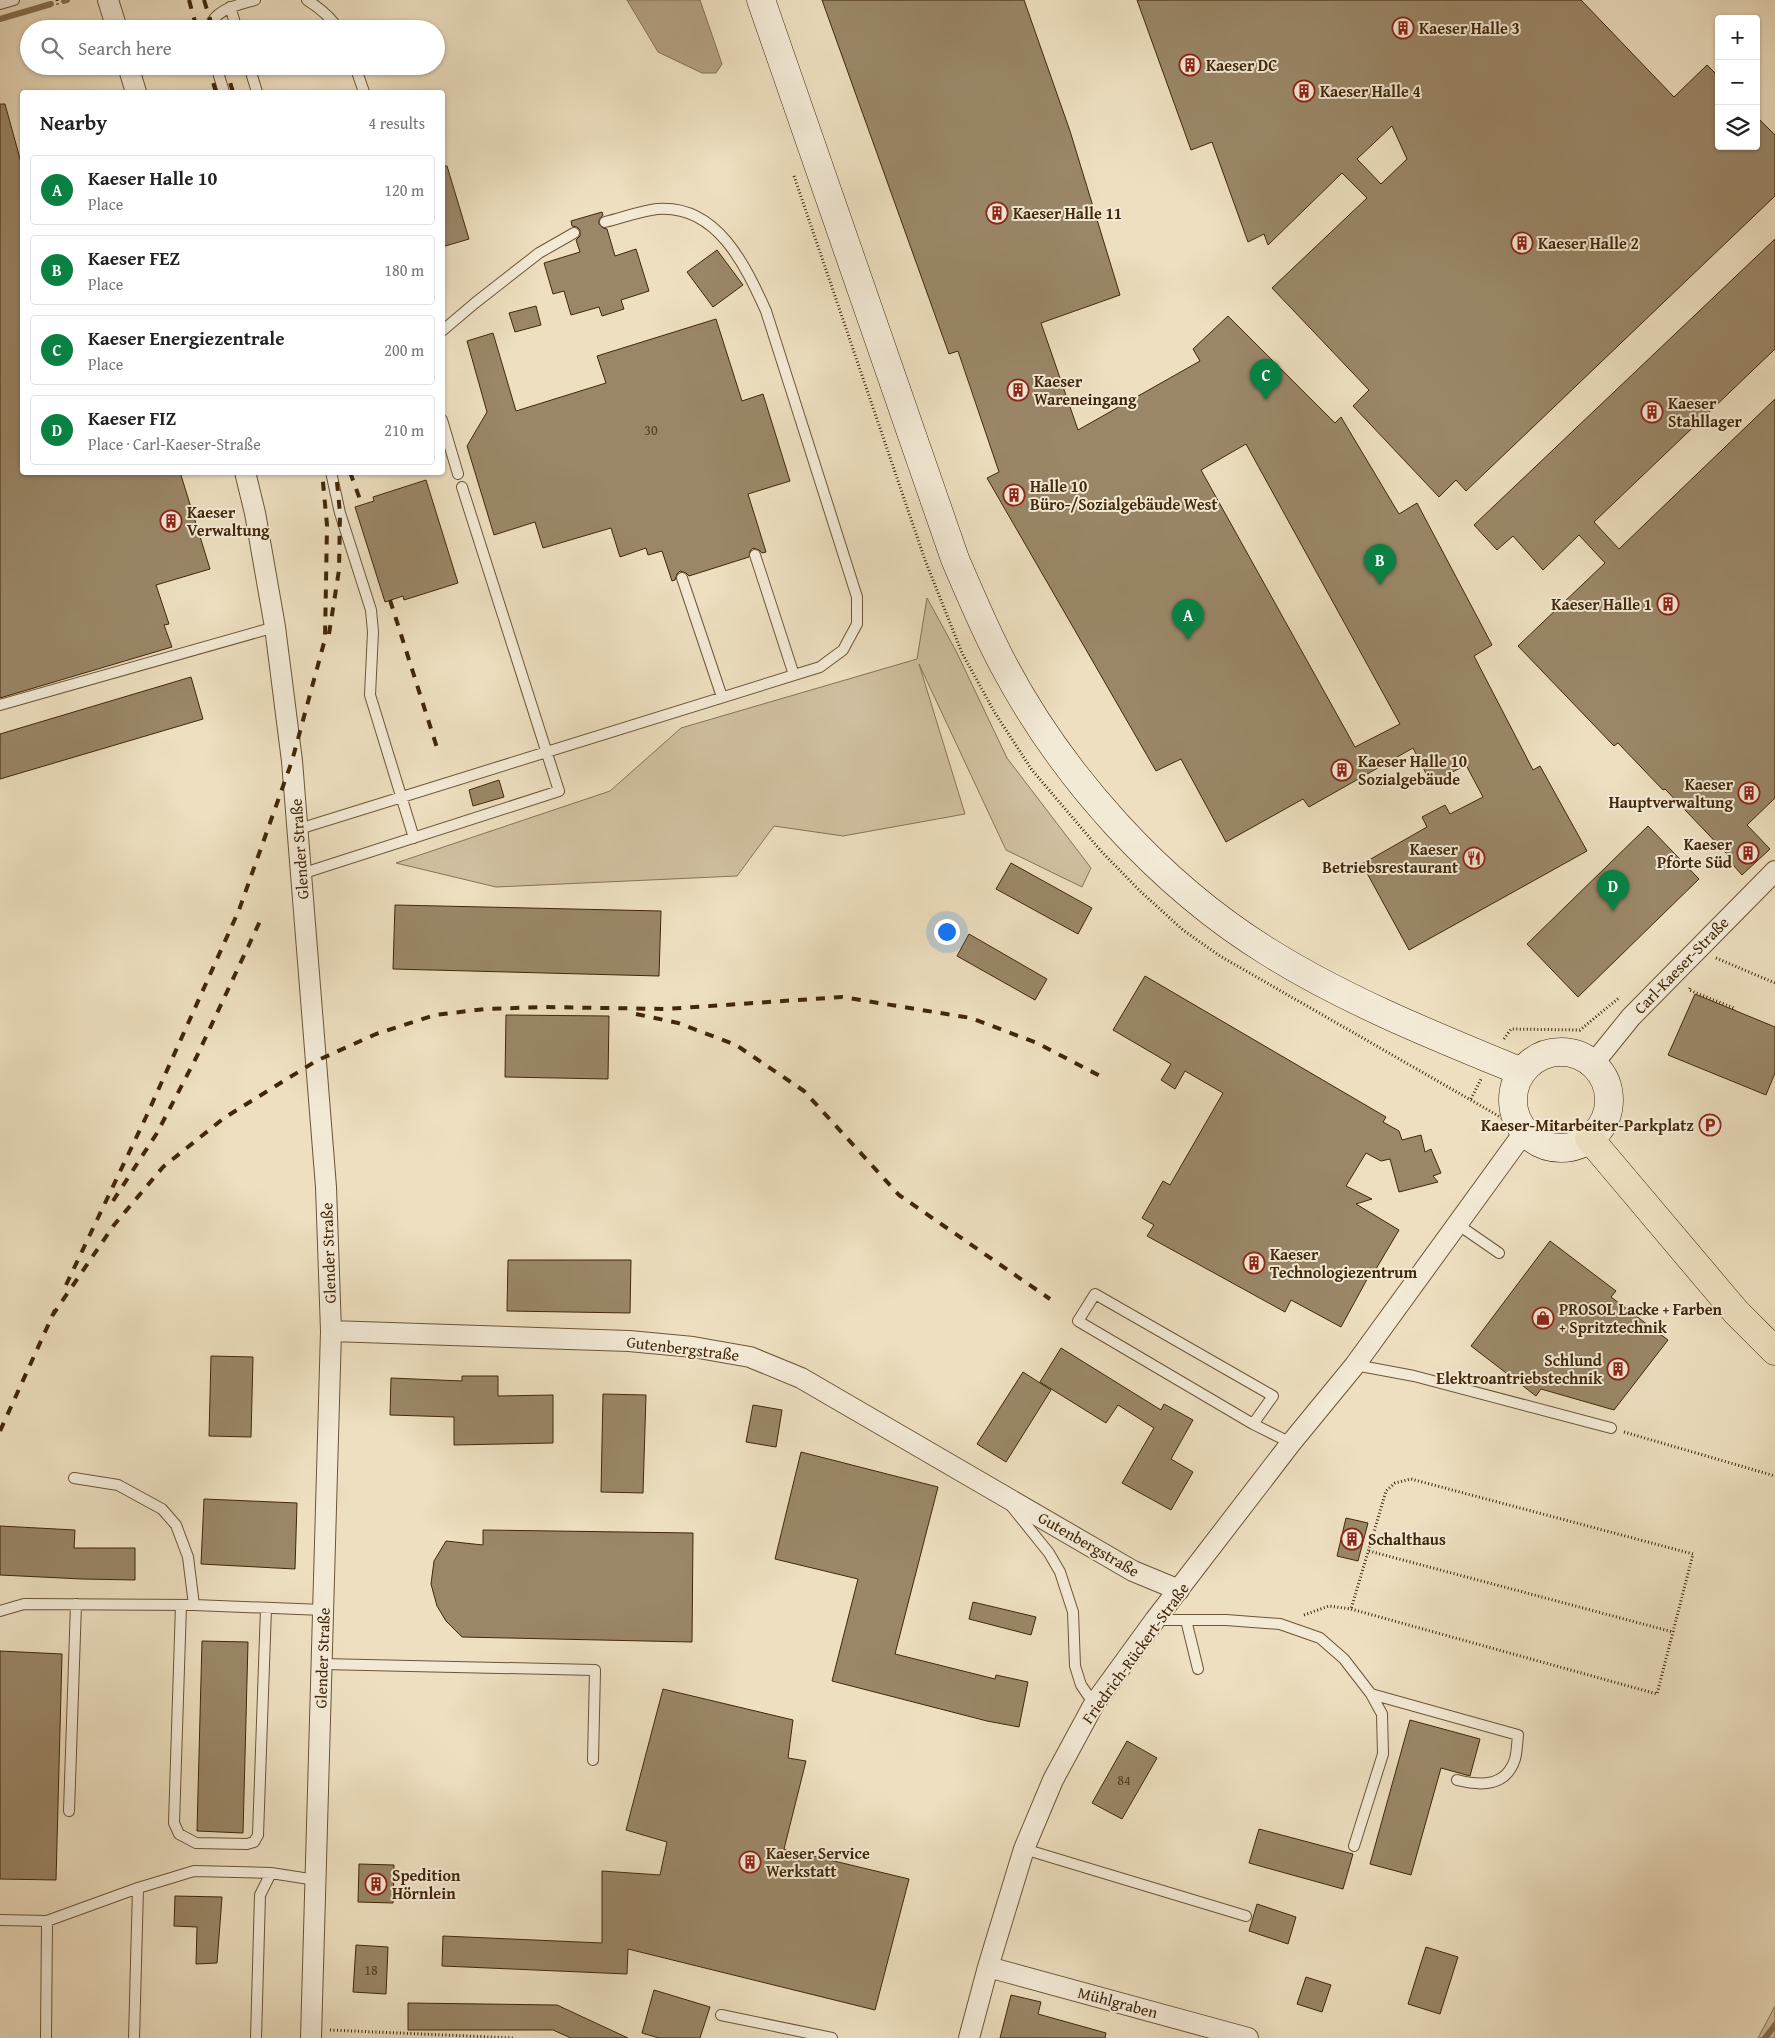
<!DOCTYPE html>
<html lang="en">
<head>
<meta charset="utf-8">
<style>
	:root { --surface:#fff; --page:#f6f6f6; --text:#222; --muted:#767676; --line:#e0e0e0; --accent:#0b8043 }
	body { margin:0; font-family:"Gentium Book Plus",serif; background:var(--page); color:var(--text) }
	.controls { position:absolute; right:15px; top:15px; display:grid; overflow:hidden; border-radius:5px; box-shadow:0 1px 4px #0004 }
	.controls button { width:45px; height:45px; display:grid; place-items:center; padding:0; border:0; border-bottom:1px solid var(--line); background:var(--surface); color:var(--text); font:25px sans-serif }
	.you { position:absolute; left:946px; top:931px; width:18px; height:18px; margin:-12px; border:4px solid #fff; border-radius:50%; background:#1a73e8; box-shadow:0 0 0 8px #1a73e833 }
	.badge { display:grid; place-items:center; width:32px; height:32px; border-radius:50%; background:var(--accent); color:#fff; font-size:16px; font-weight:700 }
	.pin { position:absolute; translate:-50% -41px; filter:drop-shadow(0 1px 2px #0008) }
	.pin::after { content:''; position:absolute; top:26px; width:18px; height:15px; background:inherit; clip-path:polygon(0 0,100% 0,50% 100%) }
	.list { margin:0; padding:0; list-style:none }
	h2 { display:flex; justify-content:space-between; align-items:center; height:65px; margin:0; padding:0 20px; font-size:21px }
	h2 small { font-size:16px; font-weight:400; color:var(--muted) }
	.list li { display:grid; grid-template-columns:32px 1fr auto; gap:15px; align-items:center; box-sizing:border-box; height:70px; margin:0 10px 10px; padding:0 10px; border:1px solid var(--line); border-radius:5px }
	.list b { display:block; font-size:19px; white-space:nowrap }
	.list p { margin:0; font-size:16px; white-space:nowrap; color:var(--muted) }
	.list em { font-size:16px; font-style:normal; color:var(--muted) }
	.icon { flex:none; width:28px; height:28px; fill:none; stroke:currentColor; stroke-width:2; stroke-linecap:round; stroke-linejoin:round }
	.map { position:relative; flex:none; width:1775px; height:2038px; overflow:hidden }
	.search { position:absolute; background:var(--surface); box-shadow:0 1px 4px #0004; left:20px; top:20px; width:425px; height:55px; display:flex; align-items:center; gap:12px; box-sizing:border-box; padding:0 18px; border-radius:28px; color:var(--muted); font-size:19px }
	.panel { position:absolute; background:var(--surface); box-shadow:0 1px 4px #0004; left:20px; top:90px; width:425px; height:385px; border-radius:5px }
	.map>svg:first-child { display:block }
	.green { fill:#d0c0a1; stroke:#887454 }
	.water { fill:#b3a081; stroke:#857051 }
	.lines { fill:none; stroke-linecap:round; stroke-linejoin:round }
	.stream { stroke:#857051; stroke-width:6 }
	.building { fill:#9a8768; stroke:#412708; fill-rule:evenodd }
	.lane-casing { stroke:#6c5536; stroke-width:12 }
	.street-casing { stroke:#6c5536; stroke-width:22 }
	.secondary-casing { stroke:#412708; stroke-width:29 }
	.highway-casing { stroke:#412708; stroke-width:29 }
	.path { stroke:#412708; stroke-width:3; stroke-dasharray:1 2.5; stroke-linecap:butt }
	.lane { stroke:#f3ead6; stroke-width:10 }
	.street { stroke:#f3ead6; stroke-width:20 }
	.secondary { stroke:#f3ead6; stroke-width:28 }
	.highway { stroke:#eddfc0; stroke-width:28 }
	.rail { stroke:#412708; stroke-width:4; stroke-dasharray:9 9; stroke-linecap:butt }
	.labels { text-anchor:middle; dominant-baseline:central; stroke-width:4; stroke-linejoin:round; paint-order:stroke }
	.number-label { font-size:14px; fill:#573f20 }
	.poi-label { font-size:16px; font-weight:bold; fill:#412708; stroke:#f3ead6; text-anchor:start }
	.street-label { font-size:16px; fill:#412708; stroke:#f3ead6 }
</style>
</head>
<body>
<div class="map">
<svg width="1775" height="2038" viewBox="0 0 1775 2038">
	<rect width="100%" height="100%" fill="#eddfc0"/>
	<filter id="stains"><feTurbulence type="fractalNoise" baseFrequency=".004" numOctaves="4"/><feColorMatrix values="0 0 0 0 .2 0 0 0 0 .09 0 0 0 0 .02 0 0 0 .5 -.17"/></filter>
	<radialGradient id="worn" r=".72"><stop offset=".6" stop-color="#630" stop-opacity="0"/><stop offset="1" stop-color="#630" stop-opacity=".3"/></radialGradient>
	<path class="green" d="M927 598 956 651 1007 758 1091 868 1082 887 1006 850 919 664 965 814 843 836 774 826 737 876 496 887 396 863 610 791 681 728 917 659Z
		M1775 2006V2038H1758Z"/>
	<path class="water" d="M627 0H700L722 64 716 73H702L658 52Z"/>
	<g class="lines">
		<path class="stream" d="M64 1 67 0
			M0 19 51 4
			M1765 2038 1775 2025"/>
	</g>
	<path class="building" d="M822 0H1024L1070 131 1120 295 1041 323 1078 430 1200 361 1193 349 1228 316 1335 423 1341 417 1399 514 1417 503 1492 645 1474 656 1533 770 1540 766 1587 851 1409 950 1362 864 1427 827 1422 817 1445 805 1450 814 1483 797 1466 765 1431 783 1413 748 1309 807 1303 799 1226 842 1181 759 1156 771 987 478 999 472 958 351 949 354ZM1246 444 1400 724 1355 747 1201 470Z
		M1137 0H1581L1674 97 1707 65 1719 77V146H1756V116L1775 135V196L1466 491 1456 480 1439 497 1353 406 1369 390 1272 288 1367 198 1342 173 1268 245 1264 234 1248 242 1212 142 1191 150ZM1392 126 1407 159 1381 184 1357 159Z
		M0 104H5L22 166V472H180L210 569 156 585 169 624 164 625 172 647 0 698Z
		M442 166H447L469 239 442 247Z
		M602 212 603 215 599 220V224L603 228 607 229 615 256 636 249 649 291 621 300 624 309 602 316 599 307 571 315 564 291 553 294 544 263 580 252 576 240 580 236V230L577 227 572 226 571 221Z
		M1775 239V349L1594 522 1619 549 1775 399V798L1747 825 1770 849 1742 875 1726 857 1728 855 1665 789 1663 790 1618 743 1614 746 1518 646 1605 563 1579 535 1543 570 1513 536 1497 550 1474 525Z
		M717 250 743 285 713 307 687 272Z
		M536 306 541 325 515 332 509 313Z
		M716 319 742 401 763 394 790 481 748 494 766 552 762 553 759 550 753 548 750 551 749 557 689 576 686 573 680 571 677 574 675 580 672 581 662 551 648 555 646 548 620 557 611 528 543 548 535 522 494 535 467 446 487 412 467 341 493 333 516 411 606 383 597 356Z
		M426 480 458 583 404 600 403 596 385 602 355 507 374 501 373 497Z
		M191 677 203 719 0 779V734Z
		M499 780 504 797 473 806 469 790Z
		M1648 826 1699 879 1578 997 1527 944Z
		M1011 863 1092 908 1078 934 996 889Z
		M395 905 661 911 659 976 393 969Z
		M969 934 1047 979 1035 1000 957 956Z
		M1145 976 1386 1117 1383 1122 1399 1131 1402 1140 1421 1135 1425 1152 1431 1149 1441 1173 1433 1176 1438 1182 1399 1192 1390 1159 1381 1161 1366 1153 1346 1186 1372 1199 1356 1204 1399 1230 1373 1274 1371 1272 1341 1327 1291 1300 1285 1312 1147 1236 1154 1225 1142 1218 1163 1181 1170 1185 1223 1093 1185 1071 1175 1089 1161 1080 1171 1064 1113 1030Z
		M1695 994 1775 1027V1073L1766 1095 1668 1055Z
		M506 1015 609 1016 608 1079 505 1077Z
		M1550 1241 1616 1291 1611 1297 1668 1340 1614 1410 1541 1389 1536 1396 1471 1346Z
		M508 1260H631L630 1313 507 1311Z
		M1061 1348 1161 1410 1164 1404 1193 1420 1171 1459 1193 1472 1171 1510 1122 1483 1154 1428 1118 1405 1106 1423 1040 1382Z
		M211 1356 253 1357 251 1437 209 1436Z
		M1023 1372 1051 1390 1006 1462 977 1444Z
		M462 1376H498V1396L553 1395V1443L454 1445V1417L390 1415 391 1378 462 1381Z
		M603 1394 646 1395 643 1493 601 1492Z
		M753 1405 782 1410 776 1447 746 1442Z
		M801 1452 938 1487 895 1654 995 1679 996 1675 1028 1682 1019 1727 987 1721 832 1681 858 1579 775 1559Z
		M204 1499 297 1503 295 1569 201 1564Z
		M1346 1518 1368 1523 1358 1561 1337 1556Z
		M0 1526 75 1530 74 1548H135V1580L82 1579 0 1575Z
		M483 1530 693 1533 692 1642 462 1637 446 1621 437 1606 431 1584 434 1561 446 1541 483 1545Z
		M973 1602 1036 1617 1031 1635 969 1619Z
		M202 1641 248 1642 243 1833 197 1831Z
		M0 1651 62 1654 56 1880 0 1879Z
		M663 1689 793 1720 788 1758 806 1761 784 1849 909 1879 875 2010 628 1949 627 1974 442 1966 443 1936 602 1943V1871L660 1875 667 1842 626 1830Z
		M1410 1720 1480 1739 1470 1776 1441 1768 1411 1875 1370 1864Z
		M1127 1741 1157 1758 1122 1819 1092 1803Z
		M1259 1829 1353 1854 1343 1889 1249 1863Z
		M359 1864 394 1865 393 1903 358 1902Z
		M175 1896 222 1897 217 1963 196 1964 197 1927 174 1926Z
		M1257 1904 1296 1917 1288 1944 1249 1931Z
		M356 1945 388 1947 386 1994 353 1992Z
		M1426 1947 1458 1957 1440 2014 1408 2004Z
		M1306 1977 1331 1985 1322 2012 1297 2004Z
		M654 1990 710 2007 700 2038H659L642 2033Z
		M1011 1995 1041 2002 1038 2014 1106 2033 1105 2038H1000Z
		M408 2003 557 2005 628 2038H571L553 2030H408Z"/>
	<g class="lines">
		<g class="lane-casing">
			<path id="lane" d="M307 0C318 7 331 17 338 29
				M0 4 14 0
				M230 7 237 29
				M209 29C214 9 238 5 255 0
				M216 66 224 92
				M249 66 257 92
				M355 66 364 92
				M442 331 475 303 539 253 574 233
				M442 420 458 474
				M331 472 340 513 371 610 373 632 370 695 414 838
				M755 555 794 675
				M682 578 722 697
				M0 705 275 627
				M299 829 820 667 843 650 857 624V597L766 311C745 265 717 204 657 209 640 211 622 218 605 222
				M301 874 559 791 462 487
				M1457 1224 1499 1253
				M1355 1365 1414 1376 1611 1428
				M1253 1424 1273 1396 1095 1294 1078 1321 1253 1424 1291 1443
				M74 1478 118 1485 162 1509 176 1525 188 1557 194 1605
				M1012 1507 1049 1553 1060 1572 1073 1612 1075 1666 1081 1685 1094 1704
				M181 1605 174 1823 179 1834 196 1843 247 1844 254 1842 258 1835 266 1608
				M0 1611 24 1604 194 1605 323 1610
				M1155 1620H1226L1280 1624 1320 1638 1344 1659 1371 1694 1382 1714 1383 1754 1354 1846
				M1186 1620 1198 1669
				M322 1664 595 1670 593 1760
				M1371 1694 1518 1735C1517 1743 1517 1752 1515 1759 1506 1787 1481 1786 1457 1780
				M69 1811 76 1604
				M1024 1849 1246 1916
				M0 1920 47 1921 46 2038
				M47 1921 138 1888 194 1871 271 1873
				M721 2015 832 2038
				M134 2038 138 1888
				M256 2038 260 1895 271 1873 316 1880"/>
		</g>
		<g class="street-casing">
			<path id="street" d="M108 0 117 29
				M128 66 136 92
				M245 472 255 513 275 627 292 761 326 1187 331 1331 311 2038
				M1593 1064 1631 1017 1775 871
				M331 1331 629 1341 693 1347 750 1357 801 1378 1133 1571 1179 1590
				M988 1967 1248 2038
				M969 2038 988 1967 1024 1849 1053 1780 1094 1704 1155 1620 1291 1443 1355 1365 1525 1131"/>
		</g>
		<g class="secondary-casing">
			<path id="secondary" d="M761 0 955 559C970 594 985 630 1003 664 1063 778 1161 886 1270 953 1349 1002 1437 1037 1522 1072
				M1513 1100a48 48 0 1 1 96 0a48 48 0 1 1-96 0Z"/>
		</g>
		<g class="highway-casing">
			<path id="highway" d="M1589 1138 1736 1312 1775 1351"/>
		</g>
		<path class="path" d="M57 0 58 7
			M794 176 925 560 962 653 995 713 1032 770 1101 851 1140 891 1183 930 1220 956 1509 1122
			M1716 958 1775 983
			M1690 988 1689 990 1734 1008V1010
			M1504 1039 1511 1029 1580 1030 1620 997
			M1471 1099 1481 1079
			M1624 1432 1775 1476
			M1369 1551 1673 1632
			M1304 1615 1329 1606 1351 1609 1657 1694 1693 1554 1411 1479 1395 1483 1386 1491 1351 1609
			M330 2030 513 2038"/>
		<use href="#lane" class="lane"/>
		<use href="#street" class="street"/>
		<use href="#secondary" class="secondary"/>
		<use href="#highway" class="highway"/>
		<path class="rail" d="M189 0 197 29
			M204 0 213 29
			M208 66 216 92
			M225 66 233 92
			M350 472 362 505
			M390 600 439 754
			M329 634 339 570 340 513 336 472
			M636 1014 678 1023 736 1045 804 1091 899 1195 1050 1299
			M113 1201 157 1133 196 1058 261 919
			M66 1285 146 1117 239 910 292 761 325 639 327 525 322 472
			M52 1316 114 1225 163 1167 224 1118 316 1061 376 1034 435 1015 485 1009 544 1007 666 1009 842 997 971 1018 1037 1043 1100 1076
			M0 1431 55 1310"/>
	</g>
	<defs>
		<g id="building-ring" transform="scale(1.125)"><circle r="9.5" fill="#f3ead6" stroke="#8f2418" stroke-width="1.5"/><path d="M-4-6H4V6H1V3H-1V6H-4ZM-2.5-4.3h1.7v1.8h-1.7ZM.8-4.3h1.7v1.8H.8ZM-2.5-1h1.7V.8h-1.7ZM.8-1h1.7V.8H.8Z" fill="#8f2418"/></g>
		<g id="restaurant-ring" transform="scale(1.125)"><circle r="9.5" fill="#f3ead6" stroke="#8f2418" stroke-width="1.5"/><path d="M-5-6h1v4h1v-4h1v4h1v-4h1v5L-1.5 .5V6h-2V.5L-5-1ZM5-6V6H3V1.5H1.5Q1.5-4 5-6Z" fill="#8f2418"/></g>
		<g id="parking-ring" transform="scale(1.125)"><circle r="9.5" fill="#f3ead6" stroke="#8f2418" stroke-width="1.5"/><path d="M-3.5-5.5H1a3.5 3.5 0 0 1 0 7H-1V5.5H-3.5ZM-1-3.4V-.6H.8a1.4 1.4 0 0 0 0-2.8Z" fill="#8f2418"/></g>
		<g id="shop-ring" transform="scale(1.125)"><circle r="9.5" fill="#f3ead6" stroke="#8f2418" stroke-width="1.5"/><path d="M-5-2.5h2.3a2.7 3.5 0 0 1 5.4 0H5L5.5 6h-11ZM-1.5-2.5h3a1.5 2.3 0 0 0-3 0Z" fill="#8f2418"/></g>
	</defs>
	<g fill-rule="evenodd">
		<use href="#building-ring" x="1403" y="28"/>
		<use href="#building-ring" x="1190" y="65"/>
		<use href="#building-ring" x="1304" y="91"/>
		<use href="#building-ring" x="997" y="213"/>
		<use href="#building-ring" x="1522" y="243"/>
		<use href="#building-ring" x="1018" y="390"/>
		<use href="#building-ring" x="1652" y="412"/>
		<use href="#building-ring" x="1014" y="495"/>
		<use href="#building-ring" x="171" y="521"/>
		<use href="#building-ring" x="1668" y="604"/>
		<use href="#building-ring" x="1342" y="770"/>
		<use href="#building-ring" x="1749" y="793"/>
		<use href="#building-ring" x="1748" y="853"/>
		<use href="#restaurant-ring" x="1474" y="858"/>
		<use href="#parking-ring" x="1710" y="1125"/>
		<use href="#building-ring" x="1254" y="1263"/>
		<use href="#shop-ring" x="1543" y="1318"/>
		<use href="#building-ring" x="1618" y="1369"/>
		<use href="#building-ring" x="1352" y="1539"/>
		<use href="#building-ring" x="750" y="1862"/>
		<use href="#building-ring" x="376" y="1884"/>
	</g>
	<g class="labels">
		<g class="number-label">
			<text x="651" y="430">30</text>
			<text x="1124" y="1780">84</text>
			<text x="371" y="1970">18</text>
		</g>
		<g class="poi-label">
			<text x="1419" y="28">Kaeser Halle 3</text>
			<text x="1206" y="65">Kaeser DC</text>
			<text x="1320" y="91">Kaeser Halle 4</text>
			<text x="1013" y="213">Kaeser Halle 11</text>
			<text x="1538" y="243">Kaeser Halle 2</text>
			<text x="1034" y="381">Kaeser<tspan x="1034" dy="18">Wareneingang</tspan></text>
			<text x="1668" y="403">Kaeser<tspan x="1668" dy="18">Stahllager</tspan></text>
			<text x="1030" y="486">Halle 10<tspan x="1030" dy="18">Büro-/Sozialgebäude West</tspan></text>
			<text x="187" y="512">Kaeser<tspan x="187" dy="18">Verwaltung</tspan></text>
			<text x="1652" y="604" text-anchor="end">Kaeser Halle 1</text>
			<text x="1358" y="761">Kaeser Halle 10<tspan x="1358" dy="18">Sozialgebäude</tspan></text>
			<text x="1733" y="784" text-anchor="end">Kaeser<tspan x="1733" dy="18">Hauptverwaltung</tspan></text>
			<text x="1732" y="844" text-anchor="end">Kaeser<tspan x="1732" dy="18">Pforte Süd</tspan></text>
			<text x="1458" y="849" text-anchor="end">Kaeser<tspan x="1458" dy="18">Betriebsrestaurant</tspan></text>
			<text x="1694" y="1125" text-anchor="end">Kaeser-Mitarbeiter-Parkplatz</text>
			<text x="1270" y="1254">Kaeser<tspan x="1270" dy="18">Technologiezentrum</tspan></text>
			<text x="1559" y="1309">PROSOL Lacke + Farben<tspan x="1559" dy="18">+ Spritztechnik</tspan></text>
			<text x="1602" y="1360" text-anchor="end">Schlund<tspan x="1602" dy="18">Elektroantriebstechnik</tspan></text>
			<text x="1368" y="1539">Schalthaus</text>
			<text x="766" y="1853">Kaeser Service<tspan x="766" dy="18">Werkstatt</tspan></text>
			<text x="392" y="1875">Spedition<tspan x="392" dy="18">Hörnlein</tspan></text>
		</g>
		<g class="street-label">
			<text transform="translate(299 849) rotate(-94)">Glender Straße</text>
			<text transform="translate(1681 965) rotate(-46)">Carl-Kaeser-Straße</text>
			<text transform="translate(328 1253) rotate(-92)">Glender Straße</text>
			<text transform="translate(683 1348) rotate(7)">Gutenbergstraße</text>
			<text transform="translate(1089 1544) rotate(30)">Gutenbergstraße</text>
			<text transform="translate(1135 1653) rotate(-54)">Friedrich-Rückert-Straße</text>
			<text transform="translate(322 1658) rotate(-88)">Glender Straße</text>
			<text transform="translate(1118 2002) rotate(15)">Mühlgraben</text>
		</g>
	</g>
	<rect width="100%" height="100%" filter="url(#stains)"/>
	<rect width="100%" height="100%" fill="url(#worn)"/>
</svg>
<div class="controls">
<button>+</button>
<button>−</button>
<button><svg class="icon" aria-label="layers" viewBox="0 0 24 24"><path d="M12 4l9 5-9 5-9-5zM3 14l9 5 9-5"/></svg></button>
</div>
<div class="you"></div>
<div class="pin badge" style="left:1188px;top:640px">A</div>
<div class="pin badge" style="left:1380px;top:585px">B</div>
<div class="pin badge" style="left:1266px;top:400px">C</div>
<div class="pin badge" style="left:1613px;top:911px">D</div>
<div class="search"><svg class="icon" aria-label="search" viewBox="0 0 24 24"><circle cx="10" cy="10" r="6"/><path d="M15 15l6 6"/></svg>Search here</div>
<section class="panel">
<h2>Nearby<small>4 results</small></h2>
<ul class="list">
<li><span class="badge">A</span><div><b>Kaeser Halle 10</b><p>Place</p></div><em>120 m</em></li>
<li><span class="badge">B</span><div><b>Kaeser FEZ</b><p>Place</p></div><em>180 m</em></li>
<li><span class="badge">C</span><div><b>Kaeser Energiezentrale</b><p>Place</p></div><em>200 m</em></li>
<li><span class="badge">D</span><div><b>Kaeser FIZ</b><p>Place · Carl-Kaeser-Straße</p></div><em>210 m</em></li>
</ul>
</section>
</div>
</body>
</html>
